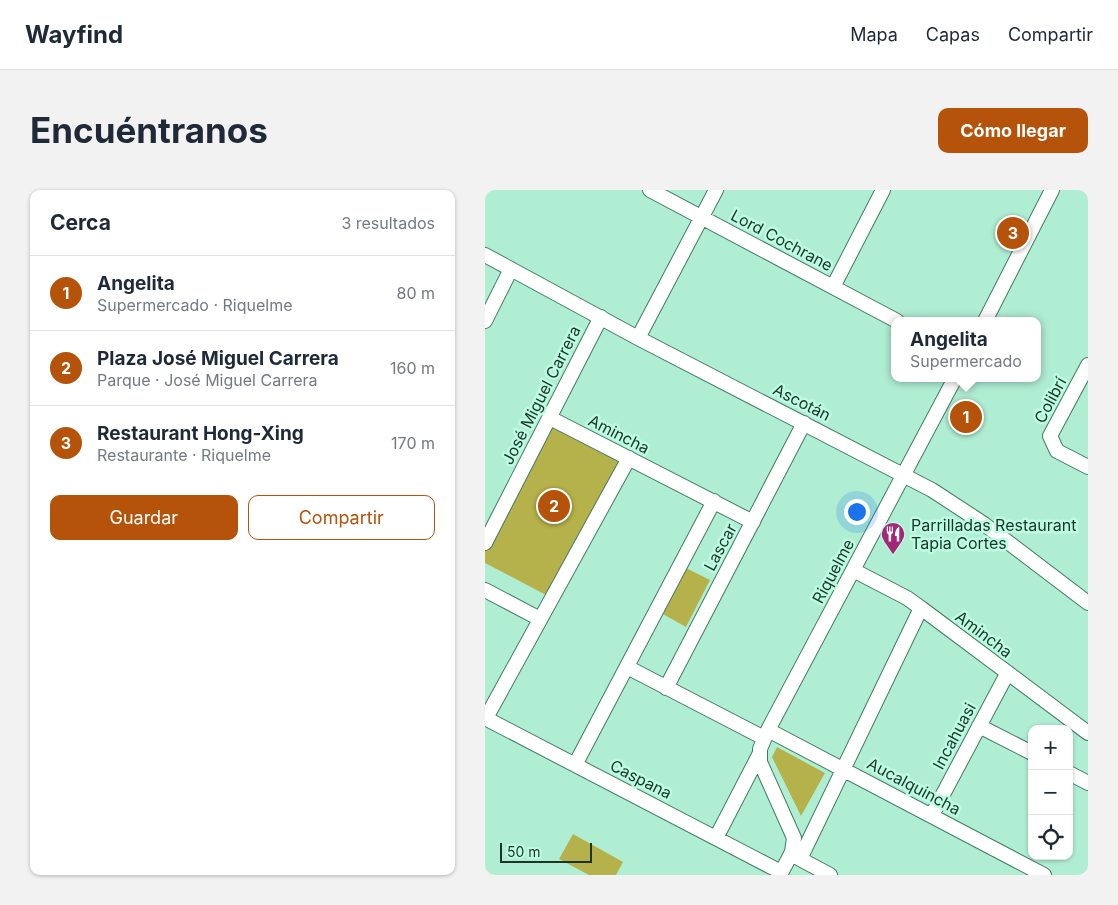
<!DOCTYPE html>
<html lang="es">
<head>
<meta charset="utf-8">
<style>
	:root { --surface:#fff; --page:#f2f2f3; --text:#1f2937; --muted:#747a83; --line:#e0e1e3; --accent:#b45309 }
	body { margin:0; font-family:Inter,sans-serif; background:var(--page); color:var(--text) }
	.controls { position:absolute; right:15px; bottom:15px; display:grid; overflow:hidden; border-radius:10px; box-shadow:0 1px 4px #0004 }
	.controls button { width:45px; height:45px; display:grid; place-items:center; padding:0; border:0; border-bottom:1px solid var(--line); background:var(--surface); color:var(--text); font:25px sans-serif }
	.scale { position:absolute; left:15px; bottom:12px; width:92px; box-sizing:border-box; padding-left:5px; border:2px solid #1c352c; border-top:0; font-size:14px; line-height:18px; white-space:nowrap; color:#1c352c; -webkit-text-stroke:4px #bcfce1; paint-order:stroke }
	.you { position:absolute; left:371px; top:321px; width:18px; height:18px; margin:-12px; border:4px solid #fff; border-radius:50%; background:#1a73e8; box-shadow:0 0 0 8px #1a73e833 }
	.badge { display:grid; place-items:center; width:32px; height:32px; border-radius:50%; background:var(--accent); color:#fff; font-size:16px; font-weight:700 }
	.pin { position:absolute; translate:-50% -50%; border:2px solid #fff; box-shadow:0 1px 5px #0006 }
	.popup { position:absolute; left:406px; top:127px; width:150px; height:65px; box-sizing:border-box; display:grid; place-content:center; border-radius:10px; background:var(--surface); filter:drop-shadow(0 1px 4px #0005); font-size:16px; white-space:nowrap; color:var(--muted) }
	.popup b { font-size:19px; color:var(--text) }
	.popup::after { content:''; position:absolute; left:50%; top:100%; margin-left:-10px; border:10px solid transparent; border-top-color:var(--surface) }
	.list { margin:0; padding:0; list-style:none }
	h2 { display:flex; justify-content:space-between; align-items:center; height:65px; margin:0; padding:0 20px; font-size:21px }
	h2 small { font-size:16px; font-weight:400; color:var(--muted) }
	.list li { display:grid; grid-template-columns:32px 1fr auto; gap:15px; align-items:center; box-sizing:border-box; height:75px; padding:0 20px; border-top:1px solid var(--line) }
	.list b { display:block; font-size:19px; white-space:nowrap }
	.list p { margin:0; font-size:16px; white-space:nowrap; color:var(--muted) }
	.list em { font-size:16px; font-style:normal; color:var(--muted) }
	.actions { display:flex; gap:10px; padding:15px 20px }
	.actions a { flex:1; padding:11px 0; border:1px solid var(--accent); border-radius:10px; text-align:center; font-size:18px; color:var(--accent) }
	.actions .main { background:var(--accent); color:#fff }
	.icon { flex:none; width:28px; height:28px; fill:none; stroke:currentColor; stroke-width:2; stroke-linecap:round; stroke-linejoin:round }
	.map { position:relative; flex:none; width:603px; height:685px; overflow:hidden; border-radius:10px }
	header { display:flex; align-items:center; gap:30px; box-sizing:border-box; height:70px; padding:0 25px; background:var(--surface); border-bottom:1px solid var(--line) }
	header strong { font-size:24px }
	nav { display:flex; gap:28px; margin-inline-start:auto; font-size:18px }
	.intro { display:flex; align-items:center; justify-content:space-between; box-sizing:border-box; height:120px; padding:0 30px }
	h1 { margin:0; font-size:35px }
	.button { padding:12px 22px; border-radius:10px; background:var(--accent); color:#fff; font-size:18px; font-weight:700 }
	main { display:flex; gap:30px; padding:0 30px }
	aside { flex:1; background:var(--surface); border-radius:10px; box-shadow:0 1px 4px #0004 }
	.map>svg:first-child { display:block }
	.green { fill:#b6b24b }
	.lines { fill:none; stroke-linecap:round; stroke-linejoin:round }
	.minor-casing { stroke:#407c65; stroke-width:16 }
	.minor { stroke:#fff; stroke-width:14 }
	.labels { text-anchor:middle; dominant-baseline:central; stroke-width:5; stroke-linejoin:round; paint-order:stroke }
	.street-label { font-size:16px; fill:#1c352c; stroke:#bcfce1 }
	.poi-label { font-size:16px; fill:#1c352c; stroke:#bcfce1; text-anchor:start }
</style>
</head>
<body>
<header>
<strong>Wayfind</strong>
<nav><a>Mapa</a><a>Capas</a><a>Compartir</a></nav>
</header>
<div class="intro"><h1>Encuéntranos</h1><a class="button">Cómo llegar</a></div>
<main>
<aside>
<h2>Cerca<small>3 resultados</small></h2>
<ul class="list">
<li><span class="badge">1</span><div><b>Angelita</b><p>Supermercado · Riquelme</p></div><em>80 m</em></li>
<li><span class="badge">2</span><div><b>Plaza José Miguel Carrera</b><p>Parque · José Miguel Carrera</p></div><em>160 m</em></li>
<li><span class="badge">3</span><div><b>Restaurant Hong-Xing</b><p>Restaurante · Riquelme</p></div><em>170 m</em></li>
</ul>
<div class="actions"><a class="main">Guardar</a><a>Compartir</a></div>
</aside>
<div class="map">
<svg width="603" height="685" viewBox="0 0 603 685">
	<rect width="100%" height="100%" fill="#b0eed4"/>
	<path class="green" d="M68 235 139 271 61 405 0 373V361Z
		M201 378 225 390 201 437 176 423Z
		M292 557 340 583 316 626 287 567Z
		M88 644 138 672 131 685H104L74 669Z"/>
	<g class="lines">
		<g class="minor-casing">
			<path id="minor" d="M165 0 412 131
				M0 65 153 148 447 300 499 334 603 413
				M348 97 398 0
				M0 131 26 79
				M500 131 567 0
				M153 148 231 0
				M603 175 565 246 572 261 603 277
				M65 228 268 332
				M0 353 116 127
				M368 380 422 408 436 418 603 543
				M0 400 55 429
				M142 477 279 548
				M181 498 319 233
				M0 528 296 682
				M1 528 144 268
				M494 536 547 563
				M283 540 559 685
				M90 575 229 311
				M584 583 603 593
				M447 625 522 484
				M231 648 274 565
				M310 664 315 669 345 685
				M315 669 436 418
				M295 685 307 662 309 648 275 572V559L283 540 470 188"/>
		</g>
		<use href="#minor" class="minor"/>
	</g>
	<defs>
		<g id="restaurant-pin" transform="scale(1.25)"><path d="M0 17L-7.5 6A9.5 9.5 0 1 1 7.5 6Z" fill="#a52677" stroke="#bcfce1"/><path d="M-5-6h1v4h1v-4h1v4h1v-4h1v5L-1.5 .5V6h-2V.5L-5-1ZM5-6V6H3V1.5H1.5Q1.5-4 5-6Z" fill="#fff"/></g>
	</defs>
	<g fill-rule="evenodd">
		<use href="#restaurant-pin" x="408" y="344"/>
	</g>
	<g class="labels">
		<g class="street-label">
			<text transform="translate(297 50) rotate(28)">Lord Cochrane</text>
			<text transform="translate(56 205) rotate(-63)">José Miguel Carrera</text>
			<text transform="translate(565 210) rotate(-62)">Colibrí</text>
			<text transform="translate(317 212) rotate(27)">Ascotán</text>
			<text transform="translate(134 244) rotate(27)">Amincha</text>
			<text transform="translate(235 357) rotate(-62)">Lascar</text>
			<text transform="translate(348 381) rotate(-62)">Riquelme</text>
			<text transform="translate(499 444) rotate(37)">Amincha</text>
			<text transform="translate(469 546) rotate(-62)">Incahuasi</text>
			<text transform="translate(156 589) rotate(27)">Caspana</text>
			<text transform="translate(429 596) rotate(28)">Aucalquincha</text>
		</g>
		<g class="poi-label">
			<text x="426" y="335">Parrilladas Restaurant<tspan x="426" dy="18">Tapia Cortes</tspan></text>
		</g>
	</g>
</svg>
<div class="controls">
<button>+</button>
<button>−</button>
<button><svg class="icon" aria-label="locate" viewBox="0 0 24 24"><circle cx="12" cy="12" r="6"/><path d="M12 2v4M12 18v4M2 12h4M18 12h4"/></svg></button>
</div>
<div class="scale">50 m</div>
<div class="you"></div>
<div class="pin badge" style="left:481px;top:227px">1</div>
<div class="popup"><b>Angelita</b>Supermercado</div>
<div class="pin badge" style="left:69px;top:316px">2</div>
<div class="pin badge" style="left:528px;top:43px">3</div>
</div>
</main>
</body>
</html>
